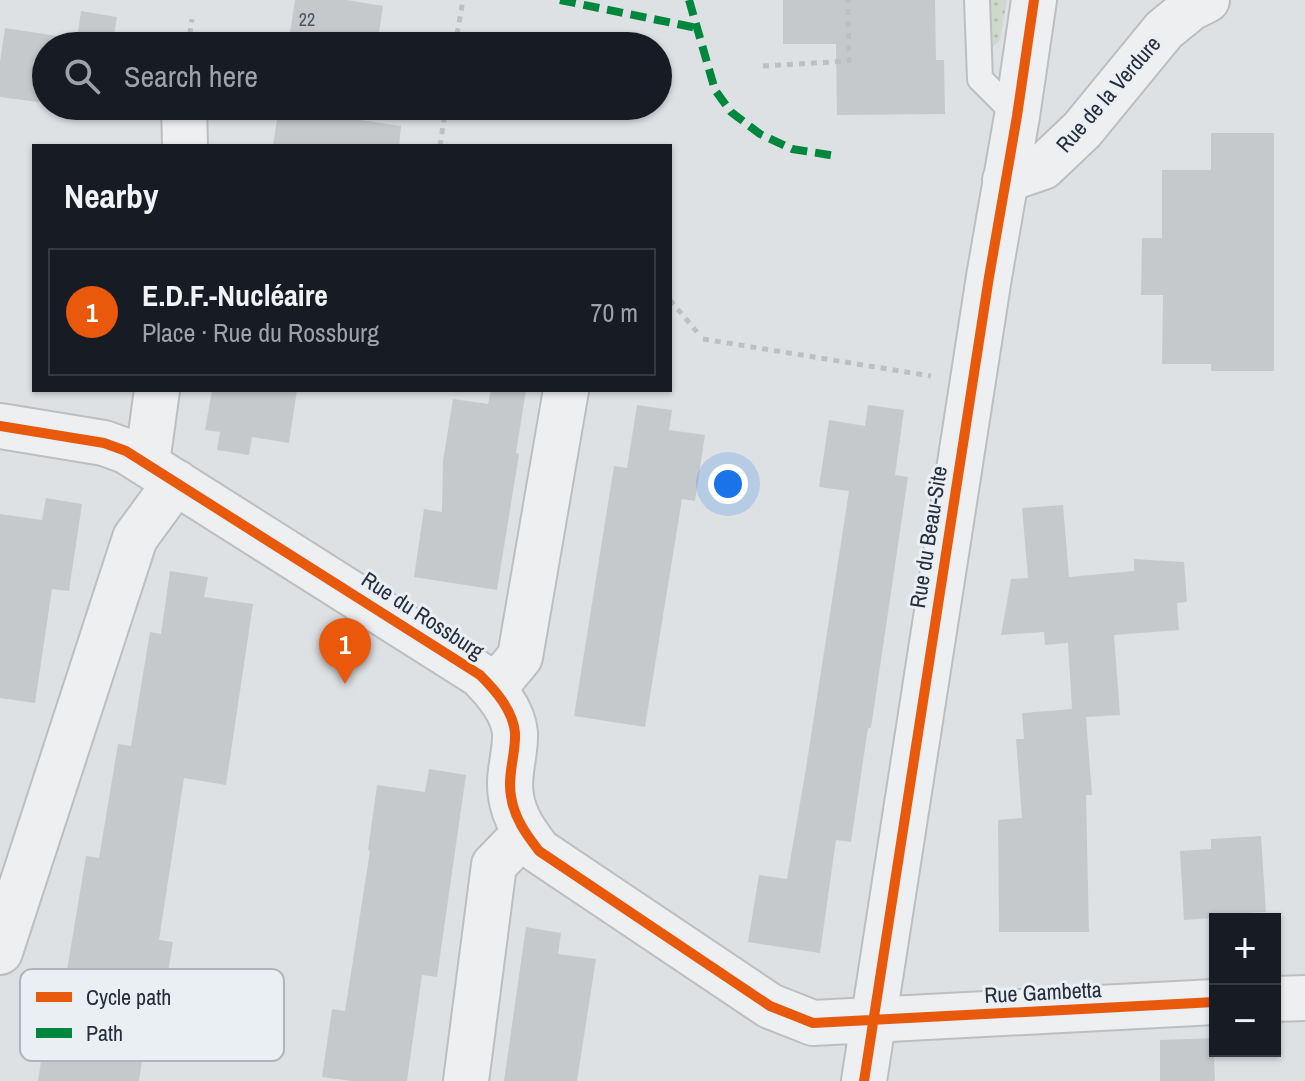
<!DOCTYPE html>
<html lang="en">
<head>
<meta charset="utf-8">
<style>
	:root { --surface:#171b24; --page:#242831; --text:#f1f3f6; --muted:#9ea1a6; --line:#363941; --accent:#ea580c }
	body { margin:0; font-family:"Archivo Narrow",sans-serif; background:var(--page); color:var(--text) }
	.controls { position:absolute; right:24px; bottom:24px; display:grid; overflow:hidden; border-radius:0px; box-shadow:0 2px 6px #0004 }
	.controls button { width:72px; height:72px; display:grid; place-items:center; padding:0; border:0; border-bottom:2px solid var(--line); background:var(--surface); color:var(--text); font:40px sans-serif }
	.you { position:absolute; left:728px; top:484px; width:28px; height:28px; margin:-20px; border:6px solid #fff; border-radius:50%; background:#1a73e8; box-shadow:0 0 0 12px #1a73e833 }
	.badge { display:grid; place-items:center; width:52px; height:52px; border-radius:50%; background:var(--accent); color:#fff; font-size:26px; font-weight:700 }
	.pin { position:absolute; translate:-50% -66px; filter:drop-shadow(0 2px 4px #0008) }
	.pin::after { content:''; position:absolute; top:42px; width:28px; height:24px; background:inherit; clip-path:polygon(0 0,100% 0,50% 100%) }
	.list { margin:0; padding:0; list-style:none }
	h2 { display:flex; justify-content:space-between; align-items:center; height:104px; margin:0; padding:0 32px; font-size:34px }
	h2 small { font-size:26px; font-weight:400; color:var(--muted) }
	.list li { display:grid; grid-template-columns:52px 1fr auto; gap:24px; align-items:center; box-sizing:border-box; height:128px; margin:0 16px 16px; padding:0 16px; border:2px solid var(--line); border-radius:0px }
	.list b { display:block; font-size:30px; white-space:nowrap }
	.list p { margin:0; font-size:26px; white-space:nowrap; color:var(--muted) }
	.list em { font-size:26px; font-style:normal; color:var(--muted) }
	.icon { flex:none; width:44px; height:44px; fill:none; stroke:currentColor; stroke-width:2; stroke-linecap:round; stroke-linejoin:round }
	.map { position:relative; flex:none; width:1305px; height:1081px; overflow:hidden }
	.search { position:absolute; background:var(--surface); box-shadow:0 2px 6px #0004; left:32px; top:32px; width:640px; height:88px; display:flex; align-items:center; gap:20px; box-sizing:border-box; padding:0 28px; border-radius:44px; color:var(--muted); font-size:30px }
	.panel { position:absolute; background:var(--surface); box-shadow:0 2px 6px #0004; left:32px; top:144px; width:640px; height:248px; border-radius:0px }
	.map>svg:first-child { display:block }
	.grass { fill:url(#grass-dots) }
	.building { fill:#c6c9cc }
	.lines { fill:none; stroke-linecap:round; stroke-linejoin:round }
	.service-casing { stroke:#bcbfc2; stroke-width:28 }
	.minor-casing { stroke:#bcbfc2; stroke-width:48 }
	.path { stroke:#bdbfc4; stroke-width:5; stroke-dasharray:6 6; stroke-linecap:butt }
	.service { stroke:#edeff1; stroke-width:24 }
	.minor { stroke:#edeff1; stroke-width:44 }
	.quiet { stroke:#00873e; stroke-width:8; stroke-dasharray:16 8; stroke-linecap:butt }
	.cycleway-casing { stroke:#eaeff4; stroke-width:15 }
	.cycleway { stroke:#e8590c; stroke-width:10 }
	.labels { text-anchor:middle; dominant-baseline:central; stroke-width:6; stroke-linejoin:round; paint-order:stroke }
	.number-label { font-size:18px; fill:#4d5662 }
	.street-label { font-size:22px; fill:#242e3d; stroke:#eaeff4 }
	.key { fill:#eaeff4; stroke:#afb5bd; stroke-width:2 }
	.key-label { font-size:22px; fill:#242e3d }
</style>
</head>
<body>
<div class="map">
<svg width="1305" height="1081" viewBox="0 0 1305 1081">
	<defs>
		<pattern id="grass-dots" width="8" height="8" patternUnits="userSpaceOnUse" patternTransform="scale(2)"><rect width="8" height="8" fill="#cfd8cd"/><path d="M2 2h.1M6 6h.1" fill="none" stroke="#b2bab1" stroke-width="1.8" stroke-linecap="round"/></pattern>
	</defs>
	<rect width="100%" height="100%" fill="#dee1e4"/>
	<path class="grass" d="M989 0H1007L1000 40 990 49Z"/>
	<path class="building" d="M295 0H347L383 6 377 46H288Z
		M783 0H935L936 60H944L945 114 837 115 836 44H783Z
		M81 11 117 17 112 46H46V103L0 97V62L5 28 77 39Z
		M279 106H315L314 113 401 126 399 146H273Z
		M1211 133H1274V371H1211V364H1162L1163 295H1141L1142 238H1162V170H1211Z
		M212 390H297L289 443 252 437 249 455 217 450 220 432 205 430Z
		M491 390H526L516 453 519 454 497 590 414 577 424 509 442 512 443 461 453 399 488 404Z
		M637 405 672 410 669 430 705 435 695 501 682 499 645 727 574 716 614 466 627 468Z
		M868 405 904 410 895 475 908 477 871 728H868L851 842 836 840 820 953 748 942 759 875 787 879 806 768 849 491 819 487 829 420 865 426Z
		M46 498 82 504 69 591 52 589 35 703 0 698V514L42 520Z
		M1063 505 1069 577 1134 571V559L1184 562 1187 602 1177 603 1179 630 1114 635 1120 715 1086 717 1092 795H1086L1089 932H999L998 820 1022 818 1016 739H1024L1022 713 1072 709 1068 643 1045 645 1044 632 1001 635 1011 579 1028 578 1022 508Z
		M170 571 208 577 204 597 253 604 226 785 184 778 159 940 173 942 162 1009 150 1007 139 1081H38L55 968 67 970 86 856 99 858 118 744 131 746 150 632 161 634Z
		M429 769 466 775 437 977 422 975 407 1081H352L322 1077 332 1009 345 1011 370 851 368 850 377 785 425 792Z
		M1261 836 1266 912 1226 914V917L1184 920 1180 851 1211 849V839Z
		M526 927 561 933 558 954 596 959 577 1081H504Z
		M1213 1038 1215 1081H1160V1040Z"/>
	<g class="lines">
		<g class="service-casing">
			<path id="service" d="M977 0 980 79 1017 116"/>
		</g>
		<g class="minor-casing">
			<path id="minor" d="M184 106 185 146
				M1005 180 1043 167 1082 130 1164 30 1191 8 1207 0
				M0 426 104 443 126 451 480 675C495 690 513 710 515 733 516 754 507 775 511 796 514 818 526 834 539 851L770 1006 813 1023 1215 1002
				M147 463 157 390
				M494 688 520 657 566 390
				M0 952 135 538 176 482
				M1275 999 1305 998
				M466 1081 494 865 525 833
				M864 1081 989 277 1017 116 1034 0"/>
		</g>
		<path class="path" d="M188 46 192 19
			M455 46 463 0
			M763 66 849 61 848 0
			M440 146 446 106
			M670 300 697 332
			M703 339 931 376"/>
		<use href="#service" class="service"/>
		<use href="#minor" class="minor"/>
		<path class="quiet" d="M560 0 697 28
			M689 0 715 90 731 112 760 134 792 149 836 156"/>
		<g class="cycleway-casing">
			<path id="cycleway" d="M0 426 104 443 126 451 480 675C495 690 513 710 515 733 516 754 507 775 511 796 514 818 526 834 539 851L770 1006 813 1023 1215 1002
				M864 1081 989 277 1017 116 1034 0"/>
		</g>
		<use href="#cycleway" class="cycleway"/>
	</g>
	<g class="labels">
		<g class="number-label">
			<text x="307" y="19">22</text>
		</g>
		<g class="street-label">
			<text transform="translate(1108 94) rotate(-49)">Rue de la Verdure</text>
			<text transform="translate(928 537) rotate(-81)">Rue du Beau-Site</text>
			<text transform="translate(423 615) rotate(33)">Rue du Rossburg</text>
			<text transform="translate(1043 992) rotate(-3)">Rue Gambetta</text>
		</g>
	</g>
	<rect x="20" y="969" width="264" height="92" rx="12" class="key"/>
	<rect x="36" y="992" width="36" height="10" fill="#e8590c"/>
	<rect x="36" y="1028" width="36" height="10" fill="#00873e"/>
	<g class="key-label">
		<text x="86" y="1005">Cycle path</text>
		<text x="86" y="1041">Path</text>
	</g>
</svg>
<div class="controls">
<button>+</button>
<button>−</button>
</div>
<div class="you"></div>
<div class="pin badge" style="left:345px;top:684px">1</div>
<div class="search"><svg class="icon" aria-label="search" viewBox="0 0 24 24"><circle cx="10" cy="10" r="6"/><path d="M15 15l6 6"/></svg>Search here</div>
<section class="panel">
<h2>Nearby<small></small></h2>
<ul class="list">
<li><span class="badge">1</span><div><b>E.D.F.-Nucléaire</b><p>Place · Rue du Rossburg</p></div><em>70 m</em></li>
</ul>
</section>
</div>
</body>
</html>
